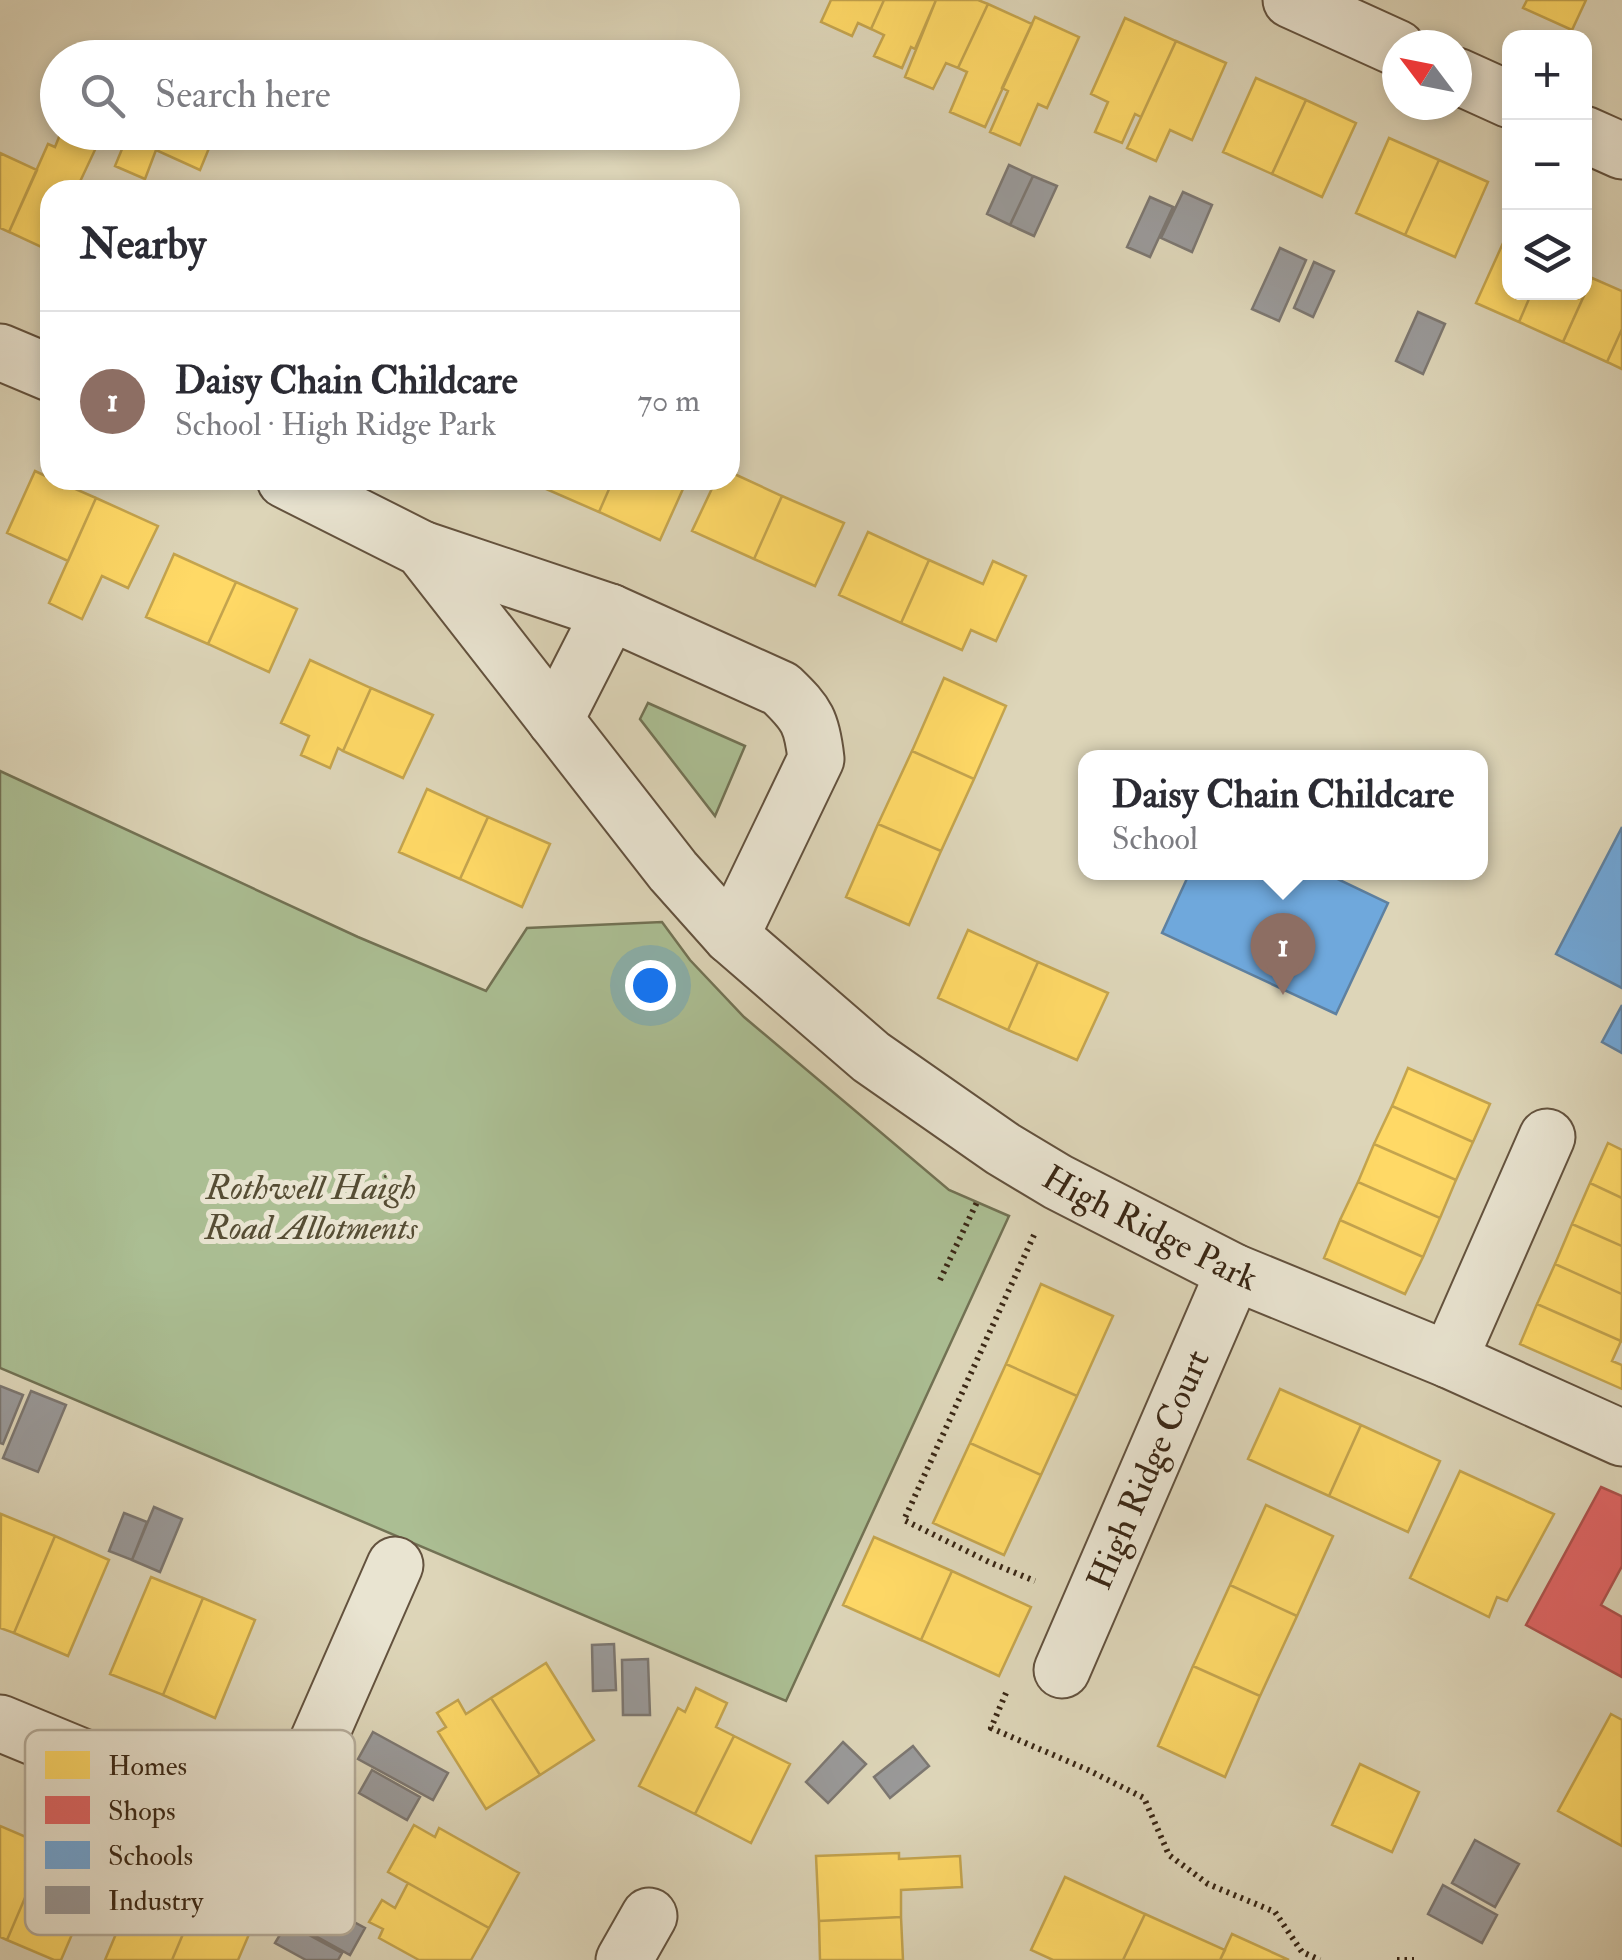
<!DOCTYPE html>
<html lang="en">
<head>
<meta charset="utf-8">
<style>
	:root { --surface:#fff; --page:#f7f7f7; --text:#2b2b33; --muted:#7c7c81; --line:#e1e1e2; --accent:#8f2418 }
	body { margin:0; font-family:"IM FELL Double Pica",serif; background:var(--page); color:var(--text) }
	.controls { position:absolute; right:30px; top:30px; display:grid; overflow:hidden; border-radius:20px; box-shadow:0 5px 15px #0003 }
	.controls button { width:90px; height:90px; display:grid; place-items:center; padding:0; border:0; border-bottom:2px solid var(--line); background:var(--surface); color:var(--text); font:50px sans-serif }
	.compass { position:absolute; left:1382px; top:30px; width:90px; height:90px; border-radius:50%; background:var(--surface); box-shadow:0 5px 15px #0003; rotate:302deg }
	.you { position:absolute; left:650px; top:985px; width:35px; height:35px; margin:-25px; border:8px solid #fff; border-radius:50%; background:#1a73e8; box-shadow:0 0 0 15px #1a73e833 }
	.badge { display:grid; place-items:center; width:65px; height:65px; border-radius:50%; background:var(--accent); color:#fff; font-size:32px; font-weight:700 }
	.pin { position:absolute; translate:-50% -82px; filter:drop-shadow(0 2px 5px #0008) }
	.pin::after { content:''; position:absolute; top:52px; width:35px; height:30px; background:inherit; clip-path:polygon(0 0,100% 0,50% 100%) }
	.popup { position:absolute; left:1078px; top:750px; width:410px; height:130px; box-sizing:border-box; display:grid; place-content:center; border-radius:20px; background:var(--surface); filter:drop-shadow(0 2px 8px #0005); font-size:32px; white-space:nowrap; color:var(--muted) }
	.popup b { font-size:38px; color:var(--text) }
	.popup::after { content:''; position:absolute; left:50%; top:100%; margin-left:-20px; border:20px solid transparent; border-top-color:var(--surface) }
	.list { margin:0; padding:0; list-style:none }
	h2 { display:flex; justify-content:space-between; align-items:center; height:130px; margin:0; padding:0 40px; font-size:42px }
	h2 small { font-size:32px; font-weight:400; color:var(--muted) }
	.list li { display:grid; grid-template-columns:65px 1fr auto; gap:30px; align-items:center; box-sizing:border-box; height:180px; padding:0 40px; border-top:2px solid var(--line) }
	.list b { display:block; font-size:38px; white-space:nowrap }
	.list p { margin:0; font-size:32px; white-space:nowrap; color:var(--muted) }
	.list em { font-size:32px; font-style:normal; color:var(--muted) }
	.icon { flex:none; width:55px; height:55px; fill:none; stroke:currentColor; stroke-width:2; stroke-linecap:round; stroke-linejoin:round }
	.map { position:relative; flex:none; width:1622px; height:1960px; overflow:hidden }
	.search { position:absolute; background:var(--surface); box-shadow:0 5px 15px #0003; left:40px; top:40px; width:700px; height:110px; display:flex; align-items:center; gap:25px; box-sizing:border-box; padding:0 35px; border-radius:55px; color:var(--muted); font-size:38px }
	.panel { position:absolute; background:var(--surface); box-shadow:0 5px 15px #0003; left:40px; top:180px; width:700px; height:310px; border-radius:30px }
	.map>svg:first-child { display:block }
	.green { fill:#abbe93; stroke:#727254; stroke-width:2.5 }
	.homes { fill:#ffd966; stroke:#c4a44e; stroke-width:2.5 }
	.shops { fill:#e06666; stroke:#ae534e; stroke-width:2.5 }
	.schools { fill:#6fa8dc; stroke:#5f81a0; stroke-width:2.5 }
	.industry { fill:#999; stroke:#7c7771; stroke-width:2.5 }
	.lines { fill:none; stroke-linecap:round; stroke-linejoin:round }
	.street-casing { stroke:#63523e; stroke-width:59 }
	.path { stroke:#3a2715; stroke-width:6; stroke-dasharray:2.5 5; stroke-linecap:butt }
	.street { stroke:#e9e4d1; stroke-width:55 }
	.labels { text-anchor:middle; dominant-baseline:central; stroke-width:10; stroke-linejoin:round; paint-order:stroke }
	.park-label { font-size:35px; font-style:italic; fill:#564d34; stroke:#e9e4d1 }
	.street-label { font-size:35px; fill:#3a2715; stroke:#e9e4d1 }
	.key { fill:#e9e4d1; stroke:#b4ab99; stroke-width:2.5 }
	.key-label { font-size:28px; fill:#3a2715 }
</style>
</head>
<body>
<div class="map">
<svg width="1622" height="1960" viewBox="0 0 1622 1960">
	<rect width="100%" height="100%" fill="#ddd5b8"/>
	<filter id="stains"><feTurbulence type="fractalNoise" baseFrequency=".002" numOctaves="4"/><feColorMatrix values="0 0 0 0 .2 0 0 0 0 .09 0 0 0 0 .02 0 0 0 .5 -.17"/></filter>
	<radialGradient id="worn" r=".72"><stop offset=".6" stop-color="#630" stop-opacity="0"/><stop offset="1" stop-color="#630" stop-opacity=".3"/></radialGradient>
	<path class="green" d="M648 703 745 746 715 816 640 719Z
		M0 771 358 937 486 991 527 928 662 922 690 960 744 1017 949 1190 1009 1216 786 1701 0 1368Z"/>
	<path class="homes" d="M831 0H884L871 29 858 23 852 36 821 22Z
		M884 0H936L915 49 911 47 902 68 874 56 884 35 871 29Z
		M936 0H978L988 4 958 68 946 63 933 89 905 77Z
		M1527 0H1586L1572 30 1523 8Z
		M988 4 1032 24 985 127 950 112 967 72 958 68Z
		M1035 17 1079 37 1047 108 1038 104 1020 145 990 132 1008 91 1002 88Z
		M1125 18 1176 41 1141 117 1135 114 1122 143 1095 132 1108 102 1091 94Z
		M1176 41 1226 63 1192 140 1170 130 1156 161 1127 148Z
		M1256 78 1306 100 1272 174 1223 152Z
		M1306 100 1356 123 1322 197 1272 174Z
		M61 132H95L102 135 77 188 82 190H50V251L9 232 48 144 55 147Z
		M129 132H207L214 136 200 170 156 150 145 179 115 166Z
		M1389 138 1439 160 1405 235 1356 213Z
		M0 153 37 170 9 232 0 228Z
		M1439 160 1488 182 1455 257 1405 235Z
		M1508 232 1510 292H1532L1519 322 1476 303Z
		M1584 274 1592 278 1563 342 1519 322 1532 292H1584Z
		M1592 278 1622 291V329L1607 362 1563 342Z
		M1622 329V369L1607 362Z
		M35 471 50 478V480H55L96 498 68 561 7 533Z
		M730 472 782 496 754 559 692 531 716 480H730Z
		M539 480H613L599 512 537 485Z
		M613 480H687L660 540 599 512Z
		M782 496 844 523 815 586 754 559Z
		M96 498 158 526 128 588 102 576 82 619 49 603Z
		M868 532 929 560 901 623 839 595Z
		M174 554 236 582 208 644 146 617Z
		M929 560 983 584 993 561 1026 576 996 641 971 630 962 650 901 623Z
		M236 582 297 609 269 672 208 644Z
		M310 660 371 688 343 751 338 748 330 768 301 755 309 736 281 723Z
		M944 678 1006 706 974 779 912 751Z
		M371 688 433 715 403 778 343 751Z
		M912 751 974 779 941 851 878 824Z
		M427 789 488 817 460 879 399 852Z
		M488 817 550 844 522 907 460 879Z
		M878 824 941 851 909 925 846 897Z
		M968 930 1038 962 1008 1030 938 998Z
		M1038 962 1108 993 1077 1060 1008 1030Z
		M1408 1068 1490 1104 1473 1142 1392 1106Z
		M1392 1106 1473 1142 1456 1180 1374 1144Z
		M1608 1143 1622 1150V1198L1590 1183Z
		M1374 1144 1456 1180 1440 1218 1358 1182Z
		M1358 1182 1440 1218 1423 1257 1340 1220Z
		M1590 1183 1622 1198V1246L1572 1224Z
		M1340 1220 1423 1257 1405 1294 1324 1258Z
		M1572 1224 1622 1246V1294L1555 1264Z
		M1555 1264 1622 1294 1621 1341 1537 1304Z
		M1041 1284 1113 1316 1077 1396 1006 1364Z
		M1537 1304 1621 1341 1612 1361 1622 1365V1389L1520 1344Z
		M1006 1364 1077 1396 1041 1475 970 1443Z
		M1280 1389 1361 1425 1329 1496 1248 1459Z
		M1361 1425 1440 1461 1408 1532 1329 1496Z
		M970 1443 1041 1475 1004 1555 933 1523Z
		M1460 1471 1554 1514 1507 1601 1497 1597 1489 1617 1410 1578Z
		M1266 1505 1333 1536 1297 1616 1230 1585Z
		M1 1514 55 1536 14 1633 0 1628Z
		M55 1536 109 1560 68 1656 14 1633Z
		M874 1537 952 1571 921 1640 843 1605Z
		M952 1571 1031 1607 999 1676 921 1640Z
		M151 1577 203 1598 163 1695 110 1674Z
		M1230 1585 1297 1616 1260 1696 1193 1666Z
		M203 1598 255 1620 215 1718 163 1695Z
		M546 1663 594 1740 540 1775 491 1698Z
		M1193 1666 1260 1696 1225 1777 1158 1746Z
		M696 1688 727 1703 716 1727 734 1736 695 1814 639 1786 678 1708 685 1712Z
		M491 1698 540 1775 486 1809 438 1732 446 1727 437 1713 458 1700 466 1714Z
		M1611 1714 1622 1720V1846L1558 1811Z
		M734 1736 790 1764 751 1843 695 1814Z
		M1360 1764 1419 1792 1392 1852 1332 1825Z
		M414 1825 435 1837 439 1828 519 1873 489 1928 388 1872Z
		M0 1826 47 1846 7 1940 0 1937Z
		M47 1846 100 1869 61 1960H54L7 1940Z
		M899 1853V1859L960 1856 962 1887 901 1890V1917L819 1921 816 1856Z
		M1065 1877 1145 1914 1123 1960H1053L1031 1950Z
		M408 1883 489 1928 471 1960H419L379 1938 383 1929 369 1922 382 1900 395 1908Z
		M137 1884 194 1908 172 1960H105Z
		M194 1908 250 1932 238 1960H172Z
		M1145 1914 1225 1950 1220 1960H1123Z
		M901 1917 903 1960H820L819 1921Z
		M1232 1934 1289 1960H1220Z"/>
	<path class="shops" d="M1601 1487 1622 1496V1566L1601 1605 1622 1617V1677L1526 1625Z"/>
	<path class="schools" d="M1622 827V988L1556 954Z
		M1190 872H1323L1388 903 1336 1014 1162 933Z
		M1622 1005V1053L1602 1042Z"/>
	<path class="industry" d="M1009 165 1033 176 1010 225 987 214Z
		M1033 176 1057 186 1034 236 1010 225Z
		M1183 192 1212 205 1192 252 1161 238Z
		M1150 197 1173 207 1150 257 1127 247Z
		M1280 248 1306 260 1279 321 1252 309Z
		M1314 262 1334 271 1313 317 1294 308Z
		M1418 312 1445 324 1423 374 1396 361Z
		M0 1386 23 1395 3 1444 0 1443Z
		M31 1391 66 1405 38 1472 3 1458Z
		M154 1507 182 1519 160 1572 132 1560Z
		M124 1513 147 1522 132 1560 109 1551Z
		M614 1644 616 1690 593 1691 592 1645Z
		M648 1659 650 1715H623L622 1660Z
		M373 1732 448 1773 433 1800 358 1759Z
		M843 1742 866 1764 828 1803 806 1782Z
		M913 1746 929 1766 890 1798 874 1777Z
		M372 1770 420 1797 407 1820 359 1793Z
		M1475 1840 1519 1864 1495 1907 1452 1883Z
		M1443 1885 1497 1915 1482 1943 1428 1914Z
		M297 1891 365 1928 350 1955 283 1918Z
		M287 1923 342 1953 338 1960H306L275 1943Z"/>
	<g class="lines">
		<g class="street-casing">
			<g id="street">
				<path d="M1291 0 1397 48"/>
				<path d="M1457 76 1510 100"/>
				<path d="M1584 134 1622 151"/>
				<path d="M0 352 50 373"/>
				<path id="s1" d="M285 480 422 549 620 803 673 871 731 936 871 1057 1003 1149 1058 1182 1234 1272 1449 1360 1622 1438"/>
				<path d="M422 549 610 612 781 689C807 714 812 722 816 759L731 936"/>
				<path d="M555 720 610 612"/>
				<path d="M1449 1360 1547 1137"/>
				<path id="s2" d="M1062 1670 1234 1272"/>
				<path d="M0 1723 194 1803C247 1818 278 1807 309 1761L395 1565"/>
				<path d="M624 1960 649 1916"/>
			</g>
		</g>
		<path class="path" d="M1034 1235 904 1520 989 1562 1035 1581
			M940 1280 978 1200
			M1006 1693 991 1728 1088 1770 1144 1798 1169 1855 1208 1884 1275 1912 1302 1952 1320 1960
			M1397 1960H1414"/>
		<use href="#street" class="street"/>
	</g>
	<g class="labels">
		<g class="park-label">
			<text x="311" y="1188">Rothwell Haigh<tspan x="311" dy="40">Road Allotments</tspan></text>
		</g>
		<g class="street-label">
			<text stroke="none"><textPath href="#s1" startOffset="1162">High Ridge Park</textPath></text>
			<text stroke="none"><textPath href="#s2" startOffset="218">High Ridge Court</textPath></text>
		</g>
	</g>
	<rect x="25" y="1730" width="330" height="205" rx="15" class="key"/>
	<rect x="45" y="1751" width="45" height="28" fill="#ffd966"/>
	<rect x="45" y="1796" width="45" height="28" fill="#e06666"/>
	<rect x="45" y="1841" width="45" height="28" fill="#6fa8dc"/>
	<rect x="45" y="1886" width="45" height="28" fill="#999"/>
	<g class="key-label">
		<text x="108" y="1775">Homes</text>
		<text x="108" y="1820">Shops</text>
		<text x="108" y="1865">Schools</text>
		<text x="108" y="1910">Industry</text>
	</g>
	<rect width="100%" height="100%" filter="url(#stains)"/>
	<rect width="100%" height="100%" fill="url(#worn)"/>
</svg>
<div class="controls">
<button>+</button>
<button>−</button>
<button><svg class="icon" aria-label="layers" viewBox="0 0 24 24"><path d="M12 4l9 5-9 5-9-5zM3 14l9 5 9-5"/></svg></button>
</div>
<svg class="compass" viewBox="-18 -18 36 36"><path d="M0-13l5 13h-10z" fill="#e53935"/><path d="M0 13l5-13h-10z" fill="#7c7c81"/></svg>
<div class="you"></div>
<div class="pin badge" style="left:1283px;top:995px;background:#8d6e63">1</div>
<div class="popup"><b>Daisy Chain Childcare</b>School</div>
<div class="search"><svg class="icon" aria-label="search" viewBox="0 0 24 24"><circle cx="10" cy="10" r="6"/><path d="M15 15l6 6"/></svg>Search here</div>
<section class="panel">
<h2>Nearby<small></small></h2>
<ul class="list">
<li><span class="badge" style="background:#8d6e63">1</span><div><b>Daisy Chain Childcare</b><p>School · High Ridge Park</p></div><em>70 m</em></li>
</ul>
</section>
</div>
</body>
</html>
